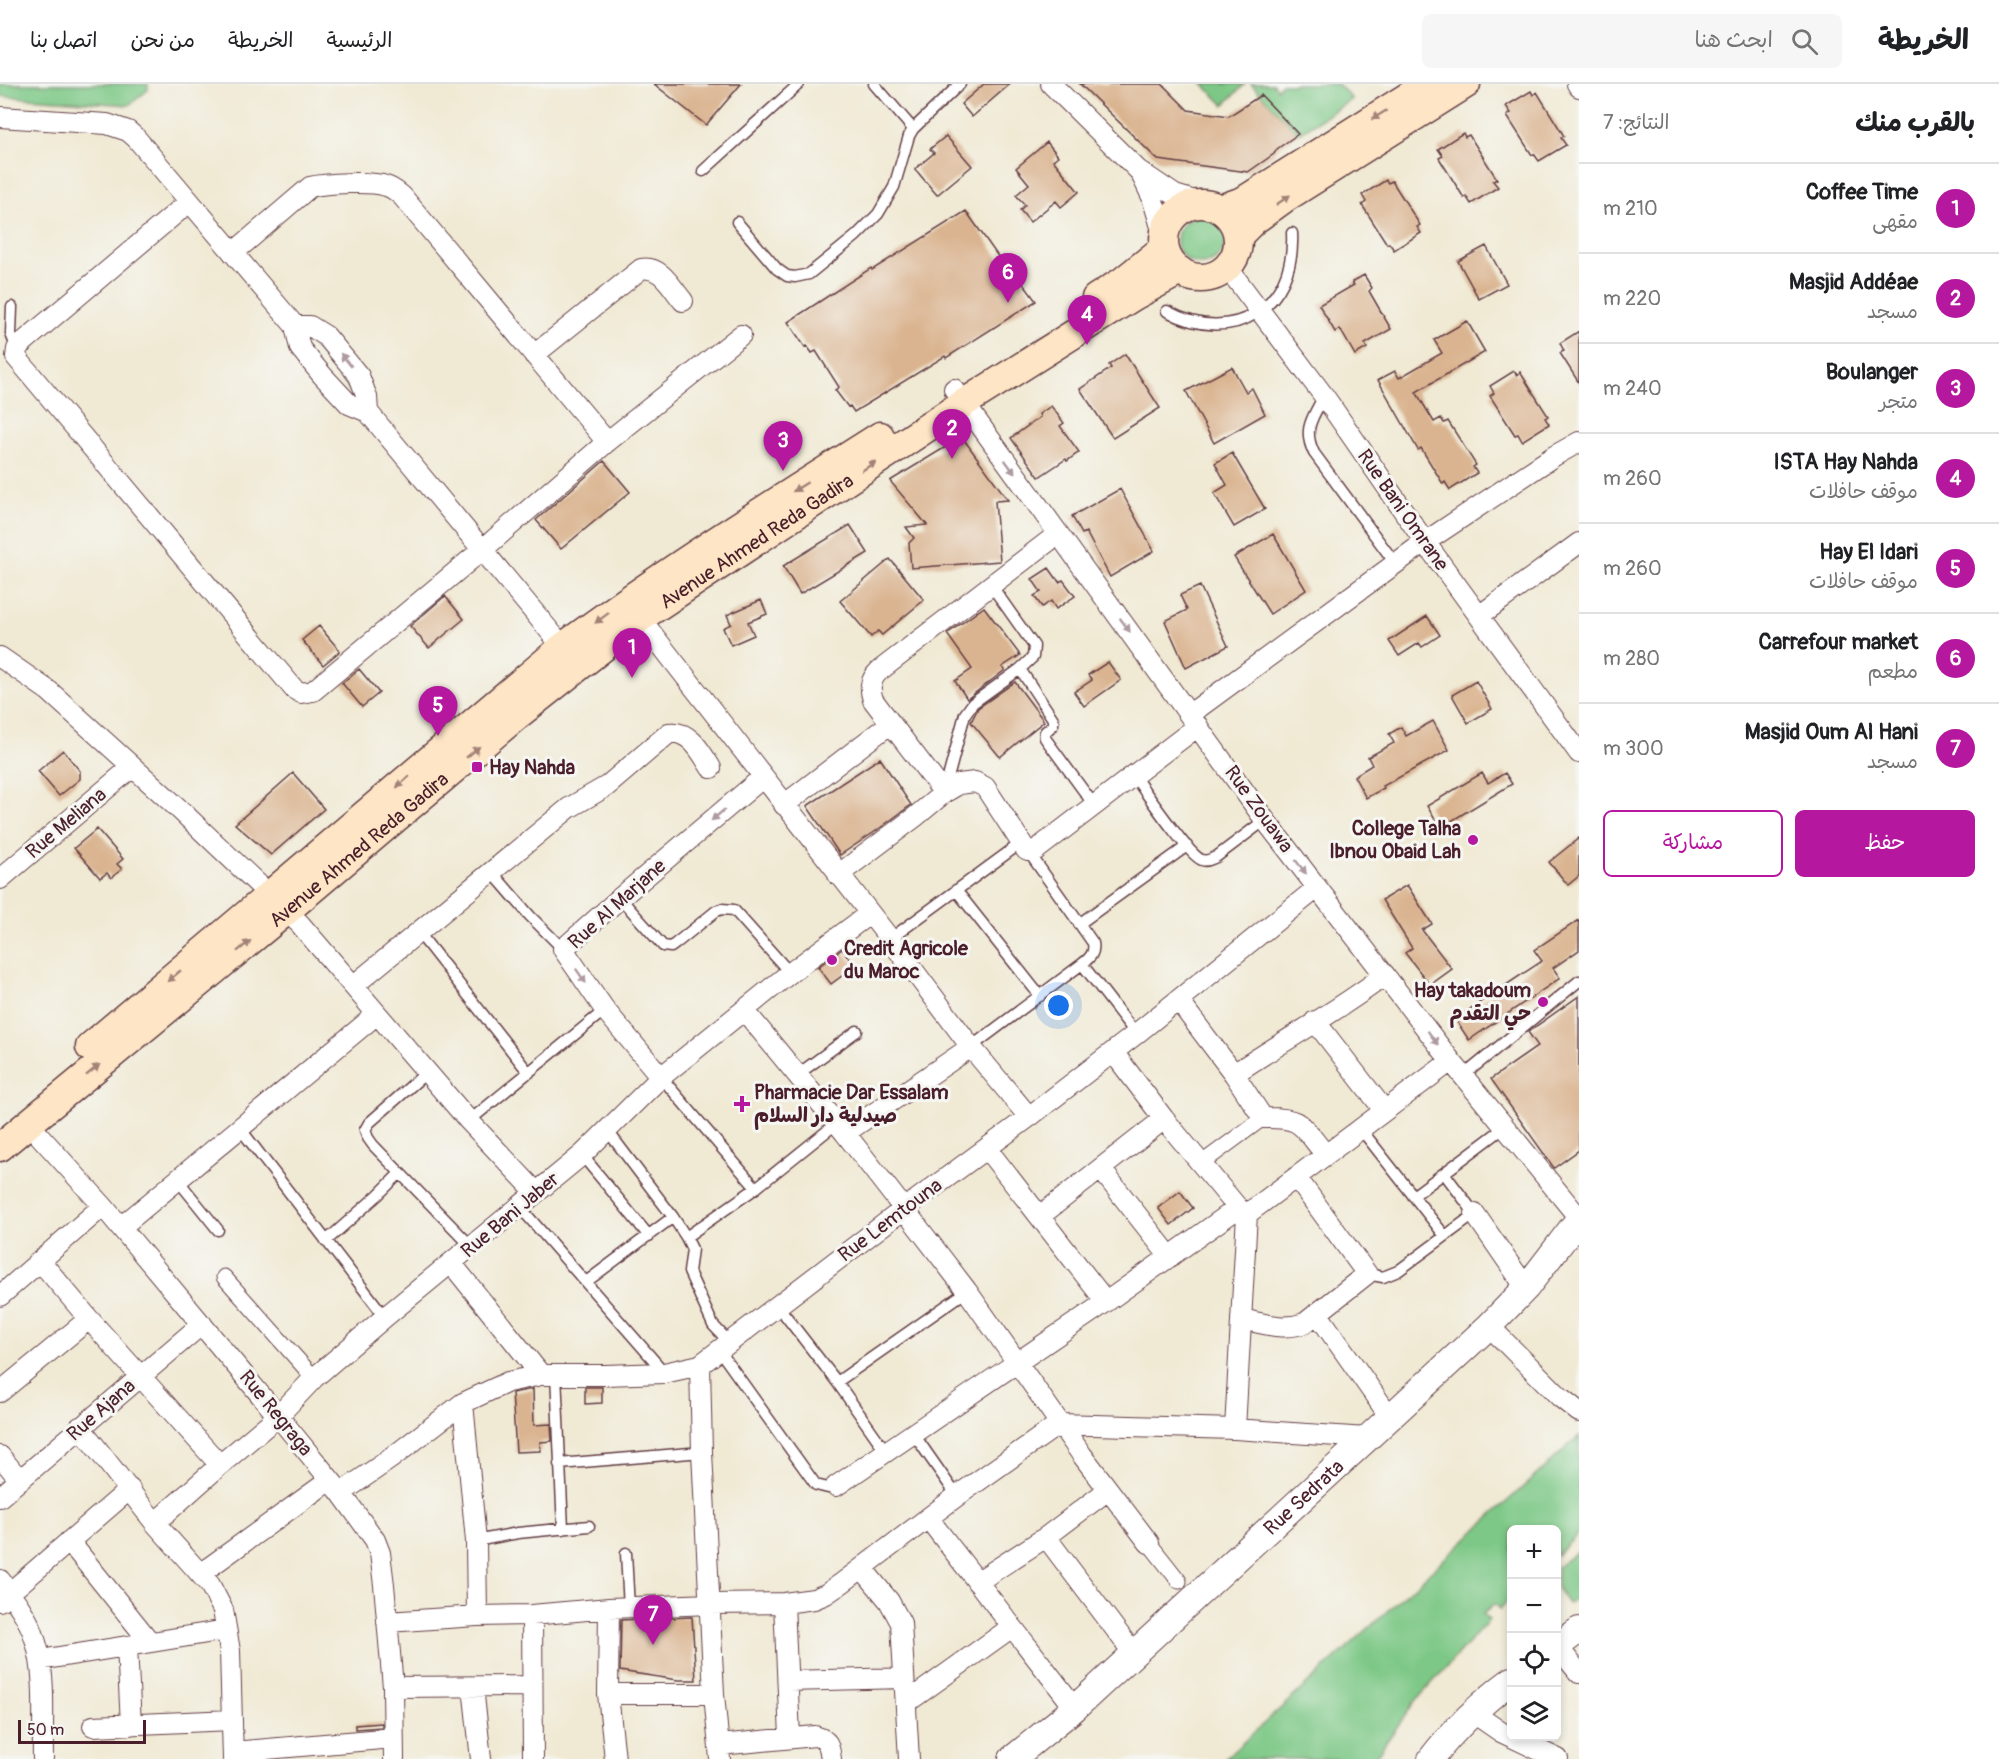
<!DOCTYPE html>
<html lang="ar">
<head>
<meta charset="utf-8">
<style>
	:root { --surface:#fff; --page:#f6f6f6; --text:#202124; --muted:#757577; --line:#e0e0e0; --accent:#b5179e }
	body { margin:0; font-family:Pangolin,"Playpen Sans Arabic",sans-serif; background:var(--page); color:var(--text); direction:rtl }
	.controls { position:absolute; right:18px; bottom:18px; display:grid; overflow:hidden; border-radius:9px; box-shadow:0 3px 9px #0003 }
	.controls button { width:54px; height:54px; display:grid; place-items:center; padding:0; border:0; border-bottom:2px solid var(--line); background:var(--surface); color:var(--text); font:30px sans-serif }
	.scale { position:absolute; left:18px; bottom:15px; width:128px; box-sizing:border-box; padding-left:6px; border:3px solid #4a1f2b; border-top:0; font-size:16px; line-height:21px; white-space:nowrap; color:#4a1f2b; -webkit-text-stroke:4px #f6f6f2; paint-order:stroke }
	.you { position:absolute; left:1059px; top:922px; width:21px; height:21px; margin:-15px; border:4px solid #fff; border-radius:50%; background:#1a73e8; box-shadow:0 0 0 9px #1a73e833 }
	.badge { display:grid; place-items:center; width:39px; height:39px; border-radius:50%; background:var(--accent); color:#fff; font-size:20px; font-weight:700 }
	.pin { position:absolute; translate:-50% -50px; filter:drop-shadow(0 2px 3px #0008) }
	.pin::after { content:''; position:absolute; top:32px; width:21px; height:18px; background:inherit; clip-path:polygon(0 0,100% 0,50% 100%) }
	.list { margin:0; padding:0; list-style:none }
	h2 { display:flex; justify-content:space-between; align-items:center; height:78px; margin:0; padding:0 24px; font-size:26px }
	h2 small { font-size:20px; font-weight:400; color:var(--muted) }
	.list li { display:grid; grid-template-columns:39px 1fr auto; gap:18px; align-items:center; box-sizing:border-box; height:90px; padding:0 24px; border-top:2px solid var(--line) }
	.list b { display:block; font-size:22px; white-space:nowrap }
	.list p { margin:0; font-size:20px; white-space:nowrap; color:var(--muted) }
	.list em { font-size:20px; font-style:normal; color:var(--muted) }
	.actions { display:flex; gap:12px; padding:18px 24px }
	.actions a { flex:1; padding:14px 0; border:2px solid var(--accent); border-radius:9px; text-align:center; font-size:21px; color:var(--accent) }
	.actions .main { background:var(--accent); color:#fff }
	.icon { flex:none; width:33px; height:33px; fill:none; stroke:currentColor; stroke-width:2; stroke-linecap:round; stroke-linejoin:round }
	.map { position:relative; flex:none; width:1579px; height:1675px; overflow:hidden; direction:ltr }
	header { display:flex; align-items:center; gap:36px; box-sizing:border-box; height:84px; padding:0 30px; background:var(--surface); border-bottom:2px solid var(--line) }
	header strong { font-size:28px }
	nav { display:flex; gap:33px; margin-inline-start:auto; font-size:21px }
	.search { width:420px; height:54px; background:var(--page); display:flex; align-items:center; gap:15px; box-sizing:border-box; padding:0 21px; border-radius:9px; color:var(--muted); font-size:22px }
	main { display:flex }
	aside { flex:1; background:var(--surface) }
	.map>svg:first-child { display:block }
	.green { fill:#7dc886; stroke:#647458; stroke-width:1.5 }
	.building { fill:#dab490 }
	.lines { fill:none; stroke-linecap:round; stroke-linejoin:round }
	.service-casing { stroke:#633d44; stroke-width:13 }
	.pedestrian-casing { stroke:#633d44; stroke-width:17 }
	.minor-casing { stroke:#633d44; stroke-width:22 }
	.tertiary-casing { stroke:#633d44; stroke-width:28 }
	.secondary-casing { stroke:#633d44; stroke-width:31 }
	.service { stroke:#fff; stroke-width:10 }
	.pedestrian { stroke:#fff; stroke-width:15 }
	.minor { stroke:#fff; stroke-width:20 }
	.tertiary { stroke:#fff; stroke-width:26 }
	.secondary { stroke:#fde5c5; stroke-width:28 }
	.oneway { fill:#a48278 }
	.oneway2 { fill:#ae9aa0 }
	.poi-dot { fill:#b5179e; stroke:#f6f6f2; stroke-width:2 }
	.labels { text-anchor:middle; dominant-baseline:central; stroke-width:6; stroke-linejoin:round; paint-order:stroke }
	.street-label { font-size:20px; fill:#4a1f2b; stroke:#f6f6f2 }
	.poi-label { font-size:20px; font-weight:bold; fill:#4a1f2b; stroke:#f6f6f2; text-anchor:start }
</style>
</head>
<body>
<header>
<strong>الخريطة</strong>
<div class="search"><svg class="icon" aria-label="search" viewBox="0 0 24 24"><circle cx="10" cy="10" r="6"/><path d="M15 15l6 6"/></svg>ابحث هنا</div>
<nav><a>الرئيسية</a><a>الخريطة</a><a>من نحن</a><a>اتصل بنا</a></nav>
</header>
<main>
<aside>
<h2>بالقرب منك<small>النتائج: 7</small></h2>
<ul class="list">
<li><span class="badge">1</span><div><b>Coffee Time</b><p>مقهى</p></div><em>210 m</em></li>
<li><span class="badge">2</span><div><b>Masjid Addéae</b><p>مسجد</p></div><em>220 m</em></li>
<li><span class="badge">3</span><div><b>Boulanger</b><p>متجر</p></div><em>240 m</em></li>
<li><span class="badge">4</span><div><b>ISTA Hay Nahda</b><p>موقف حافلات</p></div><em>260 m</em></li>
<li><span class="badge">5</span><div><b>Hay El Idari</b><p>موقف حافلات</p></div><em>260 m</em></li>
<li><span class="badge">6</span><div><b>Carrefour market</b><p>مطعم</p></div><em>280 m</em></li>
<li><span class="badge">7</span><div><b>Masjid Oum Al Hani</b><p>مسجد</p></div><em>300 m</em></li>
</ul>
<div class="actions"><a class="main">حفظ</a><a>مشاركة</a></div>
</aside>
<div class="map">
<svg width="1579" height="1675" viewBox="0 0 1579 1675">
	<rect width="100%" height="100%" fill="#f6f6f2"/>
	<filter id="ink" filterUnits="userSpaceOnUse"><feTurbulence type="fractalNoise" baseFrequency=".0167" numOctaves="2"/><feDisplacementMap in="SourceGraphic" scale="12" xChannelSelector="R" yChannelSelector="G"/><feConvolveMatrix kernelMatrix="1 2 1 2 8 2 1 2 1" color-interpolation-filters="sRGB"/></filter>
	<filter id="wash" filterUnits="userSpaceOnUse"><feTurbulence type="fractalNoise" baseFrequency=".008" numOctaves="4" result="noise"/><feDisplacementMap in="SourceGraphic" scale="24" xChannelSelector="R" yChannelSelector="G"/><feGaussianBlur stdDeviation="1.35" result="paint"/><feColorMatrix in="noise" values="0 0 0 0 0 0 0 0 0 0 0 0 0 0 0 0 0 1.4 0 .05"/><feComposite in="paint" operator="in"/></filter>
	<g filter="url(#wash)">
		<rect width="100%" height="100%" fill="#f0e9d3"/>
		<path class="green" d="M0 0H148V6L129 21 0 12Z
			M1203 0H1245L1224 21Z
			M1251 0H1273L1277 5 1282 0H1338L1352 15 1298 50Z
			M1177 156a24 24 0 1 1 48 0a24 24 0 1 1-48 0Z
			M313 256 320 258 359 304 357 309 352 308 310 258Z
			M1579 1352V1449L1557 1471 1556 1446H1512L1511 1513 1500 1525 1495 1520 1483 1530 1489 1536 1414 1619 1374 1675H1225Z
			M1579 1466V1512L1568 1520 1557 1504V1483Z"/>
		<g id="blocks">
			<path class="building" d="M654 0H741L706 41Z
				M984 0H1010L972 33 961 20Z
				M1080 0H1162L1188 26 1229 32 1261 11 1298 50 1277 65 1274 70 1248 88 1158 76Z
				M1531 7 1533 11 1537 8 1564 52 1561 54 1566 61 1539 77 1534 70 1532 71 1507 32 1511 29 1506 22Z
				M1463 49 1465 53 1469 51 1497 95 1493 97 1498 103 1471 120 1466 112 1464 114 1439 74 1443 72 1438 65Z
				M946 52 972 82 937 111 915 85 934 69 930 65Z
				M1047 58 1058 72 1053 76 1079 108 1061 123 1056 117 1030 138 1020 126 1025 121 1016 111 1029 100 1016 84Z
				M1386 96 1388 99 1392 97 1420 141 1417 143 1421 149 1394 166 1389 159 1387 160 1362 121 1366 118 1362 111Z
				M966 127 1004 181 1008 179 1036 217 946 274 945 272 854 328 850 322 848 323 835 306 839 303 816 267 812 269 807 262 805 263 788 238 871 184 872 186Z
				M1486 162 1507 200 1479 215 1458 177Z
				M1364 191 1372 204 1369 207 1391 245 1365 260 1367 264 1355 271 1340 245 1335 248 1319 221 1354 201 1352 198Z
				M1467 237 1485 268 1416 308 1434 338 1441 334 1444 339 1448 337 1476 381 1473 383 1477 389 1450 406 1445 398 1443 400 1421 364 1418 366 1378 296 1395 287 1399 294 1442 269 1434 256Z
				M1579 247V299L1560 269 1564 267 1560 259Z
				M1125 270 1160 324 1113 354 1080 305 1111 284 1109 281Z
				M1232 283 1246 308 1252 304 1265 330 1214 359 1186 307Z
				M1514 287 1517 291 1520 288 1548 332 1545 334 1549 340 1522 357 1518 350 1515 351 1490 312 1494 309 1490 302Z
				M1051 322 1064 339 1060 342 1079 368 1067 377 1066 375 1039 393 1011 354 1040 333 1039 330Z
				M962 353 1008 416 995 417 1000 477 911 484 909 459 914 454 906 443 927 441 890 397Z
				M1232 369 1265 425 1234 443 1214 409 1227 401 1215 379Z
				M604 377 630 408 561 465 536 436Z
				M1120 405 1154 467 1110 493 1086 448 1082 450 1072 432Z
				M850 441 868 469 800 510 783 482Z
				M1273 450 1306 506 1270 530 1234 473Z
				M890 475 924 516 882 551 878 547 871 553 840 517Z
				M1049 484 1059 498 1063 496 1075 512 1056 525 1051 517 1042 523 1034 512 1041 508 1032 495Z
				M1200 502 1228 562 1186 584 1165 537 1187 526 1180 511Z
				M445 512 464 535 429 564 410 542Z
				M761 516 767 530 748 538 754 551 731 561 723 544 731 540 727 531Z
				M984 523 1020 571 1002 583 1005 586 967 615 955 597 972 585 947 550Z
				M1427 532 1440 551 1422 563 1419 559 1399 572 1389 557Z
				M319 542 340 567 323 581 302 556Z
				M1108 578 1121 596 1084 622 1074 608 1092 596 1088 591Z
				M359 585 379 609 362 623 342 599Z
				M1476 597 1492 625 1468 639 1452 611Z
				M1015 598 1044 637 1000 673 971 638 978 624Z
				M1433 637 1449 666 1383 702 1384 704 1366 714 1354 692 1372 681 1368 673 1394 659 1389 650 1401 643 1406 652Z
				M63 666 80 687V695L59 712 38 687Z
				M880 674 911 721 876 747 840 771 807 722Z
				M293 689 324 725 271 771 235 740Z
				M1482 689 1488 699 1505 689 1512 700 1440 744 1427 722Z
				M97 745 123 775 117 780 122 785 111 794 107 789 100 794 74 764Z
				M1579 754V792L1568 801 1549 778Z
				M1407 801 1432 840 1422 846 1452 885 1430 901 1405 869 1412 864 1382 816Z
				M1579 836V866L1553 884 1560 894 1469 956 1455 935 1542 877 1534 866Z
				M842 865 855 882 831 900 818 883Z
				M1579 912V1066L1554 1084 1491 995 1538 962 1528 948Z
				M1180 1107 1193 1124 1171 1141 1158 1124Z
				M585 1303H602V1319L585 1320Z
				M533 1305 534 1341 551 1340 552 1357 540 1358 541 1367 516 1368 512 1309Z
				M692 1533 696 1596H678L620 1587 621 1536Z
				M382 1639V1643L355 1645V1641Z"/>
		</g>
	</g>
	<g filter="url(#ink)">
		<use href="#blocks" fill-opacity="0" stroke="#633d44" stroke-width="1.5"/>
		<g class="lines">
			<g class="service-casing">
				<path id="service" d="M874 0 913 45
					M703 87 799 0
					M737 138 777 185 787 192 795 193 809 190 856 152 878 130 894 103 909 52 913 45 960 0
					M12 223 11 250 17 265
					M1167 227C1232 263 1296 224 1292 149
					M1324 312C1313 333 1302 345 1314 369L1395 479
					M991 501 1034 562 1033 573 1020 585 1053 635V641L1045 648V654L1094 721
					M1134 692C1145 707 1189 772 1202 776 1207 778 1211 775 1216 773L1265 736
					M944 709 965 630 973 619 1020 585
					M492 788 530 832 563 865
					M956 806 1040 912
					M620 814 663 862 671 863 675 860 716 827 722 825 734 826 790 889
					M1079 840 1187 762
					M419 849 529 989
					M890 855 1021 759
					M1082 880 1136 950
					M971 963 1082 880C1090 874 1095 869 1093 859L1028 767
					M427 988 369 1039 365 1046 368 1054 373 1061 472 1163
					M797 991 857 947
					M1463 992 1579 897
					M661 993 756 1104
					M469 1037 605 926
					M239 1043 385 1233
					M1360 1044 1445 1152
					M607 1046 673 1133 686 1153 692 1165 689 1188 713 1241 730 1259
					M582 1071 649 1152
					M177 1095 218 1146
					M1413 1112 1444 1089
					M519 1122 664 1288
					M686 1153 756 1104 837 1039
					M326 1157 378 1111 400 1089
					M1367 1190 1383 1193 1398 1187 1475 1130 1444 1089 1505 1043
					M586 1198 673 1133
					M778 1222 837 1298 887 1369
					M719 1266 816 1401 828 1404 836 1402
					M556 1290 563 1445
					M837 1298 967 1207
					M913 1349 957 1412
					M559 1380 702 1368
					M476 1457 518 1449 589 1442
					M626 1469 629 1524"/>
			</g>
			<g class="pedestrian-casing">
				<path id="pedestrian" d="M1202 1079 1263 1034
					M224 1193 314 1294
					M1149 1459 1179 1497"/>
			</g>
			<g class="minor-casing">
				<path id="minor" d="M1051 0 1138 86 1175 111 1202 119
					M1577 0 1579 3
					M0 33 107 40 128 47 136 54 295 242 300 264 322 291 349 320 368 328 563 563
					M1140 88 1152 113 1164 153
					M189 118 20 261 17 265 16 273 294 605 301 609 313 607 482 466 607 358 741 251
					M233 169 310 103C325 99 372 97 386 102 393 104 397 108 402 112L607 358
					M1227 183 1324 312 1425 458 1579 669
					M295 242H310L326 252 359 292 367 313 368 328
					M534 271 641 185C661 181 671 203 683 217
					M954 305 1265 736 1451 977 1579 1134
					M632 524 890 855 971 963 1029 1033
					M1479 532 1579 459
					M0 573 49 607 178 724 300 840 469 1037 536 1108
					M1190 630 1425 458 1554 372 1579 358
					M944 709 873 616C869 604 870 596 879 587L1058 450
					M784 721 891 639
					M838 791 915 733 944 709 959 700 975 698 985 703 1026 766 1028 767 1036 766 1198 642
					M0 795 132 683
					M353 902 569 724 607 702 669 649C690 646 701 668 711 684
					M1178 916 1234 990 1263 1034C1303 1033 1301 1041 1325 1070
					M744 926 845 1049 904 1125 967 1207 1082 1371 1149 1459
					M1315 937 1384 1026
					M1113 968 1164 1035 1238 1124 1247 1130
					M1234 990C1284 956 1337 928 1385 891
					M661 993 605 926 563 865 620 814 762 694
					M28 1039 103 1122 278 1332 341 1409 375 1456 380 1469 384 1501 393 1603 394 1675
					M845 1049 971 963
					M987 1065 1106 1218
					M1101 1085 1170 1173
					M1475 1130 1526 1204
					M1040 1132 1164 1035
					M121 1143 377 930
					M41 1178 89 1235 220 1381
					M452 1180 541 1291
					M0 1212 103 1122
					M1317 1229 1390 1333
					M1241 1235C1262 1239 1283 1247 1305 1239L1367 1190 1296 1093
					M1489 1242 1560 1313 1579 1328
					M700 1281 702 1368 714 1610 720 1675
					M0 1308 89 1235
					M463 1319 476 1457 477 1532
					M80 1343 155 1439 210 1501 223 1526 230 1567 233 1675
					M1235 1345 1247 1130 1451 977
					M0 1372 20 1396
					M836 1402 1106 1218 1238 1124
					M341 1409 390 1375 463 1319 508 1298 541 1291H605L664 1289 700 1281 904 1125 1029 1033 1136 950 1317 804
					M0 1413 202 1240
					M928 1434 1075 1624
					M155 1439 220 1381 278 1332 314 1294 385 1233 582 1071 661 993 790 889 869 830
					M1046 1453 1134 1570
					M69 1457 150 1558
					M862 1484 889 1517 901 1539 909 1675
					M200 1490 330 1396
					M0 1496C14 1514 29 1534 35 1555 47 1591 42 1637 43 1675
					M977 1498 1046 1453 1108 1406
					M0 1517 130 1405
					M784 1519 790 1653
					M609 1524 608 1610 615 1675
					M532 1531 533 1675
					M387 1538 477 1532 532 1531 609 1524 711 1520 784 1519 814 1515 826 1510 842 1499 957 1412 1059 1340 1235 1345 1367 1354
					M1557 1562 1579 1589
					M40 1576 127 1562
					M788 1597 904 1594
					M393 1603 532 1602
					M473 1603 481 1675
					M608 1610H714
					M906 1619 1012 1543
					M1472 1628 1501 1648 1558 1675
					M131 1641 127 1562 226 1546
					M93 1642 232 1636
					M719 1661 815 1652C829 1656 829 1661 831 1675
					M233 1668 393 1654"/>
			</g>
			<g class="tertiary-casing">
				<g id="tertiary">
					<path d="M1556 1563 1579 1546"/>
					<path id="s1" d="M1012 1675 1075 1624 1489 1242 1526 1204 1579 1135"/>
					<path d="M1431 1675C1454 1645 1481 1619 1512 1596"/>
				</g>
			</g>
			<g class="secondary-casing">
				<g id="secondary">
					<circle cx="1201" cy="157" r="37"/>
					<path d="M1220 125 1243 117 1428 0"/>
					<path d="M1238 152 1253 137 1285 114 1466 0"/>
					<path d="M1096 214 1123 197 1164 164"/>
					<path d="M90 963 563 563C665 487 773 420 880 352"/>
					<path id="s2" d="M0 1063 286 827 515 633 640 534 964 319 1134 212 1180 187"/>
				</g>
			</g>
			<use href="#service" class="service"/>
			<use href="#pedestrian" class="pedestrian"/>
			<use href="#minor" class="minor"/>
			<use href="#tertiary" class="tertiary"/>
			<use href="#secondary" class="secondary"/>
		</g>
		<defs><path id="oneway-solid" d="M-6-.8H1V-3.2L6.5 0L1 3.2V.8H-6Z" transform="scale(1.5)"/></defs>
		<g class="oneway">
			<use href="#oneway-solid" transform="translate(1379 31) rotate(148)"/>
			<use href="#oneway-solid" transform="translate(1283 116) rotate(-34)"/>
			<use href="#oneway-solid" transform="translate(869 382) rotate(-34)"/>
			<use href="#oneway-solid" transform="translate(800 403) rotate(148)"/>
			<use href="#oneway-solid" transform="translate(602 534) rotate(143)"/>
			<use href="#oneway-solid" transform="translate(473 668) rotate(-40)"/>
			<use href="#oneway-solid" transform="translate(403 698) rotate(139)"/>
			<use href="#oneway-solid" transform="translate(244 862) rotate(-39)"/>
			<use href="#oneway-solid" transform="translate(174 892) rotate(140)"/>
			<use href="#oneway-solid" transform="translate(93 986) rotate(-39)"/>
		</g>
		<g class="oneway2">
			<use href="#oneway-solid" transform="translate(346 276) rotate(-130)"/>
			<use href="#oneway-solid" transform="translate(1010 383) rotate(54)"/>
			<use href="#oneway-solid" transform="translate(1125 541) rotate(54)"/>
			<use href="#oneway-solid" transform="translate(718 731) rotate(140)"/>
			<use href="#oneway-solid" transform="translate(1301 783) rotate(52)"/>
			<use href="#oneway-solid" transform="translate(581 892) rotate(55)"/>
			<use href="#oneway-solid" transform="translate(1433 954) rotate(53)"/>
		</g>
	</g>
	<g class="poi-dot">
		<rect x="471" y="677" width="12" height="12" rx="3"/>
		<circle cx="1473" cy="756" r="6"/>
		<circle cx="832" cy="876" r="6"/>
		<circle cx="1543" cy="918" r="6"/>
		<path d="M739 1011h6v6h6v6h-6v6h-6v-6h-6v-6h6z"/>
	</g>
	<g class="labels">
		<g class="street-label">
			<text transform="translate(1403 426) rotate(55)">Rue Bani Omrane</text>
			<text stroke="none"><textPath href="#s2" startOffset="970">Avenue Ahmed Reda Gadira</textPath></text>
			<text transform="translate(1259 725) rotate(54)">Rue Zouawa</text>
			<text transform="translate(66 739) rotate(-40)">Rue Meliana</text>
			<text stroke="none"><textPath href="#s2" startOffset="466">Avenue Ahmed Reda Gadira</textPath></text>
			<text transform="translate(617 820) rotate(-42)">Rue Al Marjane</text>
			<text transform="translate(510 1131) rotate(-40)">Rue Bani Jaber</text>
			<text transform="translate(890 1136) rotate(-37)">Rue Lemtouna</text>
			<text transform="translate(101 1326) rotate(-41)">Rue Ajana</text>
			<text transform="translate(276 1329) rotate(51)">Rue Regraga</text>
			<text stroke="none"><textPath href="#s1" startOffset="392">Rue Sedrata</textPath></text>
		</g>
		<g class="poi-label">
			<text x="489" y="683">Hay Nahda</text>
			<text x="1461" y="744" text-anchor="end">College Talha<tspan x="1461" dy="23">Ibnou Obaid Lah</tspan></text>
			<text x="844" y="864">Credit Agricole<tspan x="844" dy="23">du Maroc</tspan></text>
			<text x="1531" y="906" text-anchor="end">Hay takadoum<tspan x="1531" dy="23">حي التقدم</tspan></text>
			<text x="754" y="1008">Pharmacie Dar Essalam<tspan x="754" dy="23">صيدلية دار السلام</tspan></text>
		</g>
	</g>
</svg>
<div class="controls">
<button>+</button>
<button>−</button>
<button><svg class="icon" aria-label="locate" viewBox="0 0 24 24"><circle cx="12" cy="12" r="6"/><path d="M12 2v4M12 18v4M2 12h4M18 12h4"/></svg></button>
<button><svg class="icon" aria-label="layers" viewBox="0 0 24 24"><path d="M12 4l9 5-9 5-9-5zM3 14l9 5 9-5"/></svg></button>
</div>
<div class="scale">50 m</div>
<div class="you"></div>
<div class="pin badge" style="left:632px;top:594px">1</div>
<div class="pin badge" style="left:952px;top:375px">2</div>
<div class="pin badge" style="left:783px;top:387px">3</div>
<div class="pin badge" style="left:1087px;top:261px">4</div>
<div class="pin badge" style="left:438px;top:652px">5</div>
<div class="pin badge" style="left:1008px;top:219px">6</div>
<div class="pin badge" style="left:653px;top:1561px">7</div>
</div>
</main>
</body>
</html>
